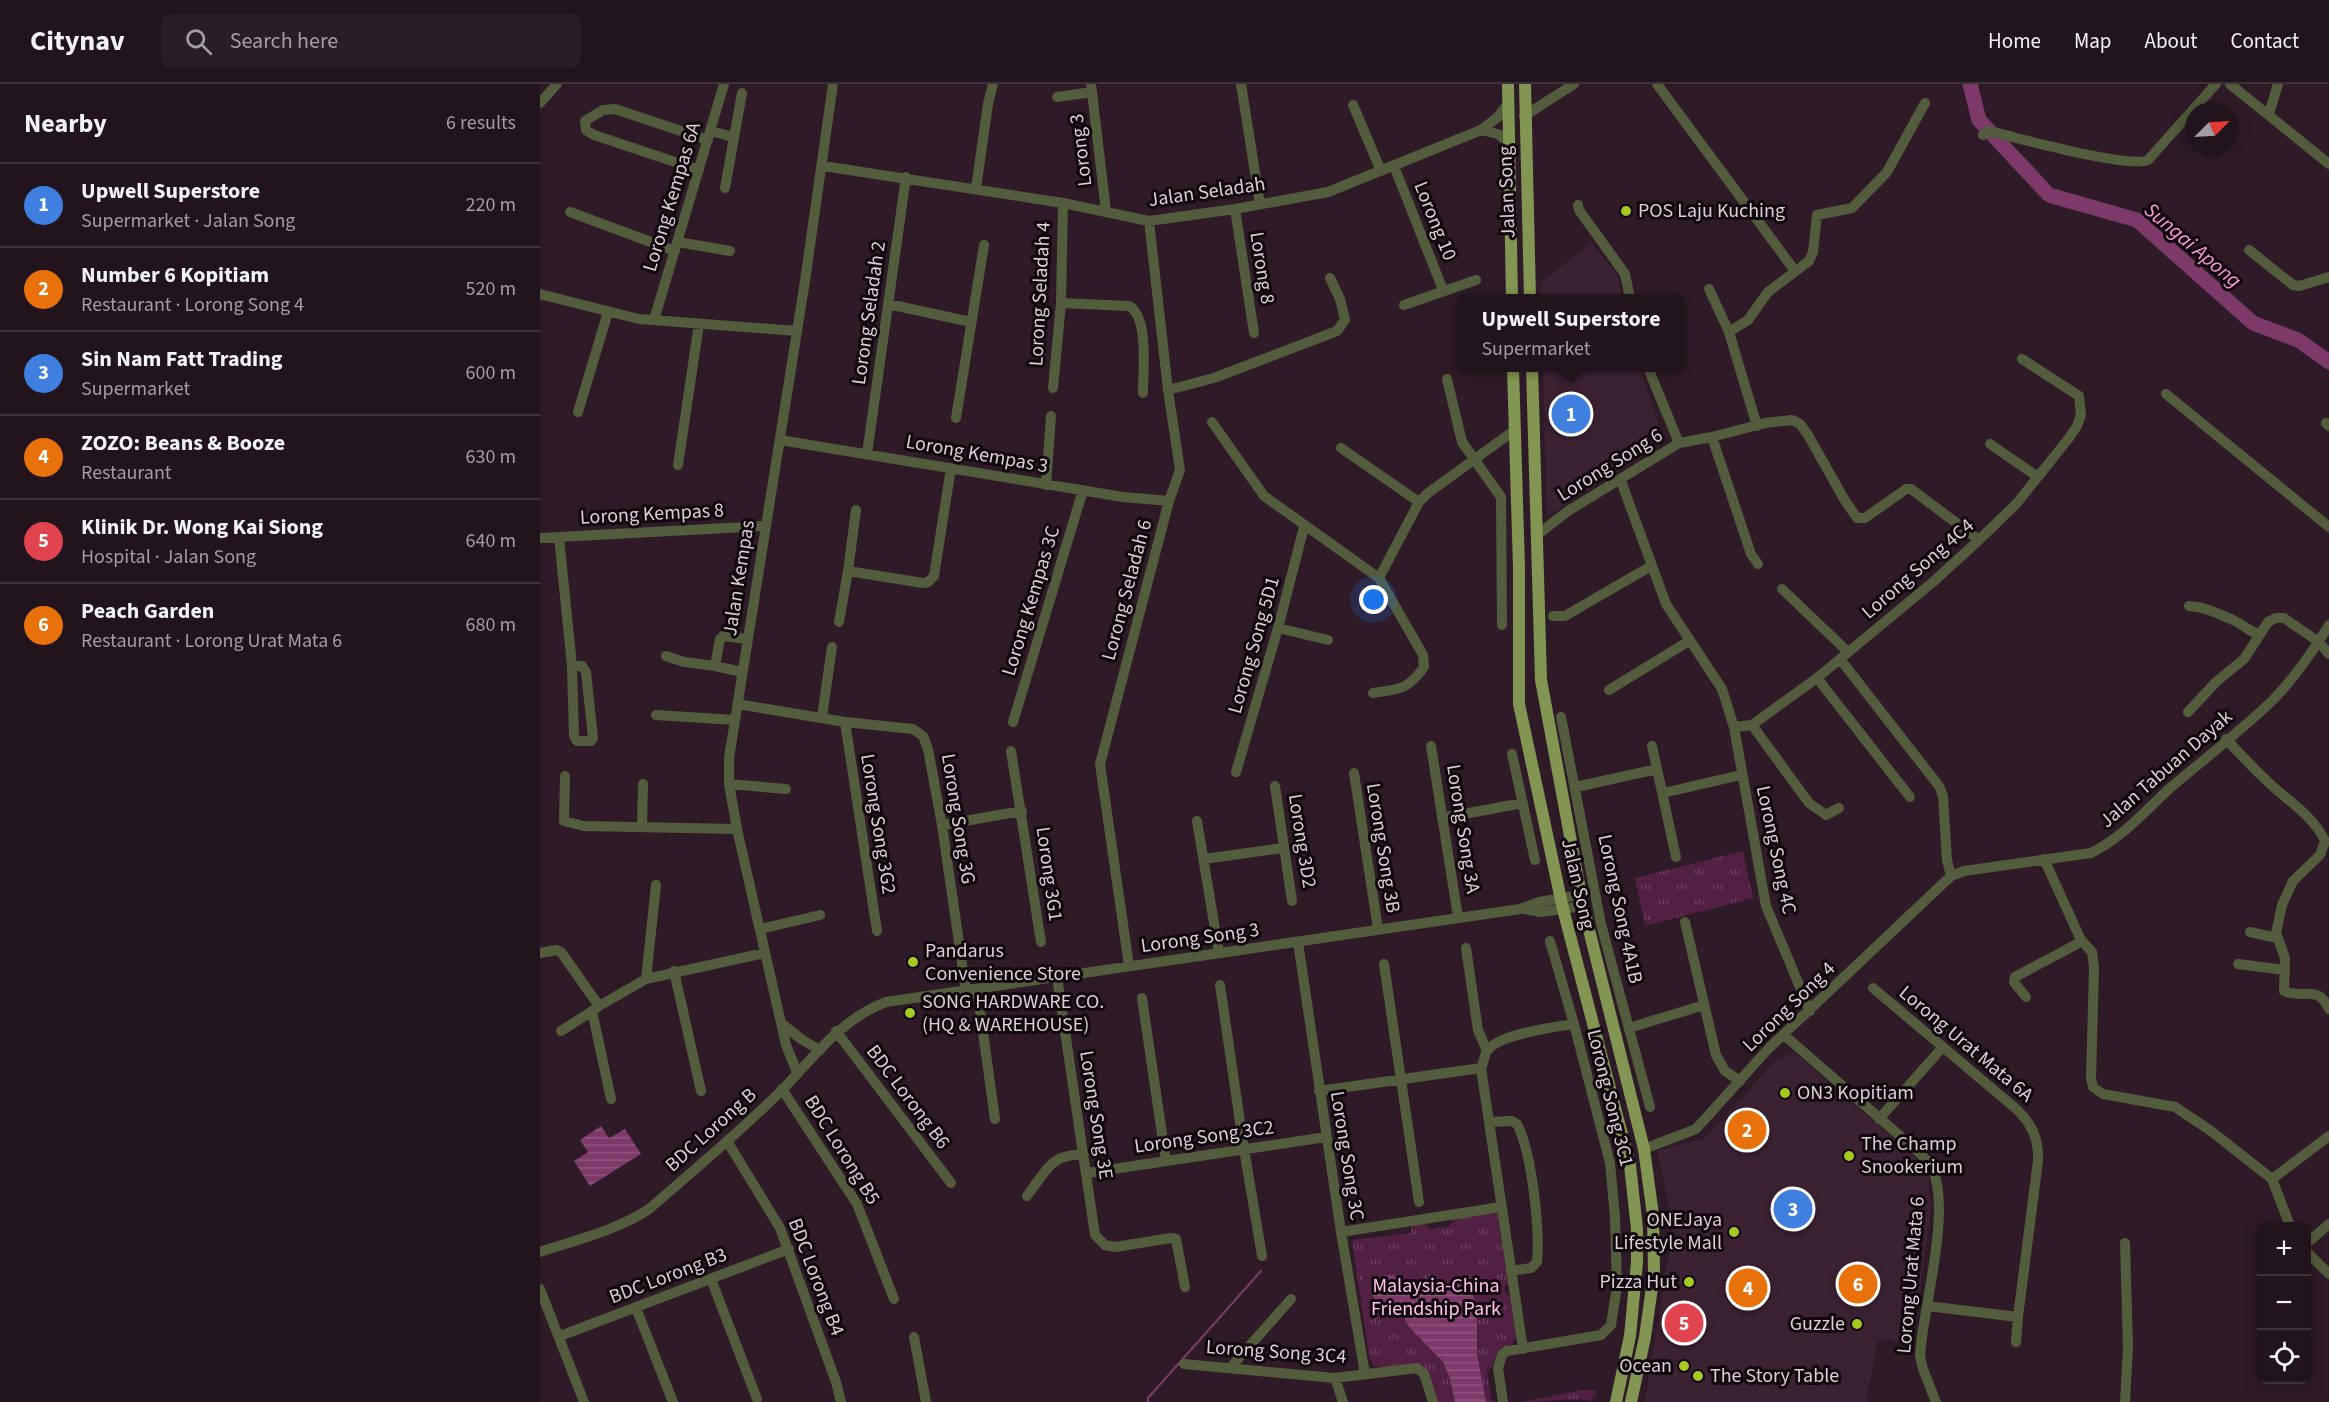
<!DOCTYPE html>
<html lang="en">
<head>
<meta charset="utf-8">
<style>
	:root { --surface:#22141d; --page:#2a1d26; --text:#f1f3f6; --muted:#a29ea4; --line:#3f333b; --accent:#1a73e8 }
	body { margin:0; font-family:"Source Sans 3",sans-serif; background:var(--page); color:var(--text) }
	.controls { position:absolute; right:18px; bottom:18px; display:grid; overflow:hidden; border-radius:9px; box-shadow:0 3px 15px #0003 }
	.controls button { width:54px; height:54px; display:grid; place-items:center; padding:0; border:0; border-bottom:2px solid var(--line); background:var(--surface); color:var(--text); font:30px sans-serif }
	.compass { position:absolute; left:1645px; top:18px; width:54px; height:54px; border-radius:50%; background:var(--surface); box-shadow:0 3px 15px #0003; rotate:66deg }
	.you { position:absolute; left:834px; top:516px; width:21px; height:21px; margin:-15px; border:4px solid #fff; border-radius:50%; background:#1a73e8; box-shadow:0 0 0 9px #1a73e833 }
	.badge { display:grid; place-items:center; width:39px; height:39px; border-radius:50%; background:var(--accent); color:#fff; font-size:20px; font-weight:700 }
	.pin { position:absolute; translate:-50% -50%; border:3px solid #fff; box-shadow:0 2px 6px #0006 }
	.popup { position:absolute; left:917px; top:210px; width:228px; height:78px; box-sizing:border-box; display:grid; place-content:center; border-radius:9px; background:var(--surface); filter:drop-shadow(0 2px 4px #0005); font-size:20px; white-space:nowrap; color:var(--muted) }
	.popup b { font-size:22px; color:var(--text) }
	.popup::after { content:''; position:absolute; left:50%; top:100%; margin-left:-12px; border:12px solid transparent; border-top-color:var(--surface) }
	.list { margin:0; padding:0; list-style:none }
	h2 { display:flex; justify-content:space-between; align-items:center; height:78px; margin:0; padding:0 24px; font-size:26px }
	h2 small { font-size:20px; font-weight:400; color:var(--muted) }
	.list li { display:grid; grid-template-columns:39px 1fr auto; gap:18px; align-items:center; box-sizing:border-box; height:84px; padding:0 24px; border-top:2px solid var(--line) }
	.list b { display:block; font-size:22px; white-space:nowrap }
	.list p { margin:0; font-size:20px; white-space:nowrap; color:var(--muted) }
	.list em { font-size:20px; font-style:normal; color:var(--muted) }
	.icon { flex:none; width:33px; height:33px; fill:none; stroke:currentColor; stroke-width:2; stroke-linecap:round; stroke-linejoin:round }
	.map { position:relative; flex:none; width:1789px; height:1318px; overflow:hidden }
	header { display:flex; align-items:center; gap:36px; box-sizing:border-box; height:84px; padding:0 30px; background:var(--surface); border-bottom:2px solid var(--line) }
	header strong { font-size:28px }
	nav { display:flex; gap:33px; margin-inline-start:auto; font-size:21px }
	.search { width:420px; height:54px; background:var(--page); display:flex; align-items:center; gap:15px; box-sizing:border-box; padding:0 21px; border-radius:9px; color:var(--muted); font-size:22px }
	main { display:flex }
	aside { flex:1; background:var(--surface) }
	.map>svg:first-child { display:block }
	.built { fill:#3b2233 }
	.grass { fill:url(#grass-tufts) }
	.water { fill:url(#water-rules) }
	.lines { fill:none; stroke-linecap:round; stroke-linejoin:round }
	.stream { stroke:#7d3a69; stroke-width:2 }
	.river { stroke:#7d3a69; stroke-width:15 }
	.minor { stroke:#535c3c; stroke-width:10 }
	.major { stroke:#839552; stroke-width:12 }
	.poi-dot { fill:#a7c81f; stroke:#11080e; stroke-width:2 }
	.labels { text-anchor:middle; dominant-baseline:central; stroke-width:6; stroke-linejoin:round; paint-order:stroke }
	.street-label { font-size:20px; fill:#dccfd7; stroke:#11080e }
	.poi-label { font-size:20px; fill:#dccfd7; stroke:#11080e; text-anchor:start }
	.park-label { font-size:20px; fill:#ffc2e9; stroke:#11080e }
	.water-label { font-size:21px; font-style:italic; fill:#fb99db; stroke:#11080e }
</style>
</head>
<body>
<header>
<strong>Citynav</strong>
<div class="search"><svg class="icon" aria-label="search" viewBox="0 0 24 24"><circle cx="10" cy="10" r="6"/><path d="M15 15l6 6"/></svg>Search here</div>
<nav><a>Home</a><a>Map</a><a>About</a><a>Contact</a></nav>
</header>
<main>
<aside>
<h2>Nearby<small>6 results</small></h2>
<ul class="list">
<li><span class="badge" style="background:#3f7fe0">1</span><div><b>Upwell Superstore</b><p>Supermarket · Jalan Song</p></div><em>220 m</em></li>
<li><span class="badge" style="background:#e8710a">2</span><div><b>Number 6 Kopitiam</b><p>Restaurant · Lorong Song 4</p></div><em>520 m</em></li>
<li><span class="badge" style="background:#3f7fe0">3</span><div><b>Sin Nam Fatt Trading</b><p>Supermarket</p></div><em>600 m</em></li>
<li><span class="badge" style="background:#e8710a">4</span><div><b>ZOZO: Beans &amp; Booze</b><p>Restaurant</p></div><em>630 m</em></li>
<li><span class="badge" style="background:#e0444e">5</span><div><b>Klinik Dr. Wong Kai Siong</b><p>Hospital · Jalan Song</p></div><em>640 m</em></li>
<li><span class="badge" style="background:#e8710a">6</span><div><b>Peach Garden</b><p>Restaurant · Lorong Urat Mata 6</p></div><em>680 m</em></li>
</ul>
</aside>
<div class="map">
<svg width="1789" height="1318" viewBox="0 0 1789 1318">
	<defs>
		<pattern id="grass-tufts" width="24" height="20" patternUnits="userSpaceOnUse" patternTransform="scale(1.5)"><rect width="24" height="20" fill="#522043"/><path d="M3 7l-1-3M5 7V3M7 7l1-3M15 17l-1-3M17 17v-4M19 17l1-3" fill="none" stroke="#6a3f5d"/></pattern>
		<pattern id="water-rules" width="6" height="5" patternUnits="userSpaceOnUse" patternTransform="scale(1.5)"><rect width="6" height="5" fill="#7d3a69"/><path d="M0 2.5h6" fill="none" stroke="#8f557e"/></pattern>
	</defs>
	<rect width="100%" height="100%" fill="#2e1b27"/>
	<path class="built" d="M1051 158 1077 190 1082 214H1001V199Z
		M1003 284H1100L1122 352 1116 363 1007 432Z
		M1254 968 1388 1084 1391 1128 1372 1259 1338 1254 1326 1318H1105L1133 1141 1117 1067 1165 1054 1236 976Z"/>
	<path class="grass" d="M1203 767 1213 814 1105 842 1095 794Z
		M957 1129 968 1200 964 1203 965 1209 970 1212 976 1254 967 1265 956 1270 952 1284 947 1286 951 1315 956 1318H897L887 1290 834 1282 829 1272 812 1156 871 1149V1142L884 1139 890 1145 910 1142 915 1135Z
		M1041 1306H1056L1055 1314 1049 1313 1053 1317C1030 1313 1006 1318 982 1318Z"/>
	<path class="water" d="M61 1042 69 1054 85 1045 101 1070 50 1102 34 1077 48 1068 40 1056Z
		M845 1191 855 1192 866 1200 872 1199 885 1204 927 1197 937 1221V1270L946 1318H915L910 1294 903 1278 870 1244 865 1236 862 1221 855 1222 843 1231C831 1218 828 1201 845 1191Z"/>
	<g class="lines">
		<path class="stream" d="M608 1318V1314L721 1187"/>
		<path class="river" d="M1430 0 1439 36 1509 111 1597 136 1713 239 1758 256 1789 278"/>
		<path class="minor" d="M551 0 566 127
			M701 0 720 120
			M1117 0 1255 187
			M1690 0 1789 80
			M517 13 552 8
			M0 19 17 0
			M813 21 841 87
			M1729 30 1738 0
			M984 32 1034 0
			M941 46 958 50 968 58
			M171 47 193 53
			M1443 51 1448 47C1476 53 1588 85 1608 76L1676 0
			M283 82 523 119 609 137 695 125 788 108 941 46 958 33 969 18
			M854 82 903 206
			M159 86 54 51 46 46 45 37 63 26 75 25 168 56
			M185 104 202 9
			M436 104 448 20 453 0
			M1038 121 1039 126 1085 190 1090 214
			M695 125 714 249
			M30 128 135 167
			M138 158 190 167
			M1709 166 1753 201 1759 202 1789 193
			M1169 205 1189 248 1217 342
			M0 210 99 235 257 247
			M521 219 589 222C609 233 603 286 603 309
			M348 220 431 238
			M864 221 936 196
			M114 236 184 0
			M1189 248 1208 236 1228 208 1269 177 1273 168 1277 131 1312 124 1347 88 1385 19
			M1108 284 1139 359
			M907 295 922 358 961 413 962 541
			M513 304 521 219 523 119
			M628 306 674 294 797 247 805 236 800 215 790 194
			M1626 310 1789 443
			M38 328 68 228
			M416 334 444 161
			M672 338 724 412 839 494 883 571 884 583C868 606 859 605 833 609
			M1786 339 1789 342
			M1172 353 1211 470 1218 480
			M240 356 583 413 629 417
			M1450 360 1498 393
			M801 364 879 418
			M327 370 366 93
			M138 381 159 240
			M1081 397 1126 520 1182 605 1194 643 1226 822 1270 927
			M506 401 511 332
			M997 451 1028 427 1139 359 1172 353 1225 339 1252 336 1260 340 1268 351 1304 415 1317 434H1325L1366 405H1371L1439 456
			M19 453 32 582 34 652 37 657H51L53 654 46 588 42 582H32
			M0 454 226 442
			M308 487 316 426
			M839 494 879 418 888 409 975 346
			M1242 505 1308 568
			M1649 522C1667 523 1679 530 1695 537 1706 542 1706 547 1720 550
			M1013 532H1025L1111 482
			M299 538 308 487 383 499 388 498 394 492 411 384
			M738 544 788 556
			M126 572 144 578 175 582 180 555 183 552 207 555
			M1300 575 1399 702 1403 712 1407 776 1411 792
			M175 582 202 588
			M1277 594 1370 713
			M1069 606 1149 557
			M197 620 305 638 373 645 383 652 388 665 402 741 426 907
			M1648 628 1676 598 1704 575 1728 538 1736 534H1744L1779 558 1789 570
			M116 631 195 636
			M282 633 292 563
			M1021 633 1061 840 1110 1023
			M305 638 337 847
			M473 638 543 406
			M1212 641 1269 719 1286 731 1299 724
			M1194 643 1212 641 1277 594 1393 498 1439 456 1477 419 1529 354 1537 342 1541 331 1539 312 1482 275
			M1686 655C1699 669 1712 683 1726 696 1745 715 1773 731 1785 757L1780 771 1753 797 1742 821 1736 849 1745 874 1744 907C1763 916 1777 899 1789 925
			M891 662 918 833
			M1112 662 1136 773
			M471 667 501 858
			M972 670 995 776
			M696 688 738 544 764 443
			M814 689 838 845
			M25 692 24 737 43 742 197 745
			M189 700 246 705
			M735 702 752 817
			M1036 703 1117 685
			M1123 709 1201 691
			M902 734 983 719
			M657 737 679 869
			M402 741 482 727
			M102 743 103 700
			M664 775 743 764
			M984 825 1001 828 1043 822
			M1145 838 1176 971 1185 987 1200 997
			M220 845 280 831
			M1710 848 1737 854
			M1541 856 1552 868 1554 884 1551 994 1553 1003 1563 1010 1635 1023 1671 1047 1732 1095 1750 1142
			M1010 857 1034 940
			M758 858 801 1148 825 1290
			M926 864 938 946 947 967
			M0 869 16 866 21 868 59 922 106 895 225 869
			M844 880 879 1118
			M1698 880 1745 886
			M589 882 560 680 629 417 640 386 628 306 609 137
			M134 887 161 1007
			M517 893 555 1151 565 1161 575 1163 631 1154 636 1155 645 1203
			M106 895 116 801
			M680 901 704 1065 722 1172
			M1333 904 1474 1023C1491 1038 1499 1054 1498 1077L1478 1233 1476 1258
			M437 905 455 1035
			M1486 913 1474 898 1475 893 1537 860 1541 856 1504 775
			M602 914 626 1077
			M52 927 71 1015
			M241 939 261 955 280 966
			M1089 944 1164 921
			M21 947 57 924
			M296 947 411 1099
			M1244 951 1375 1065C1382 1071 1390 1078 1393 1086 1411 1130 1383 1223 1380 1272L1383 1285 1396 1318
			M941 984 983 1265
			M257 988 246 961 197 745 189 700V674L265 197 293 0
			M242 1005 317 1120 354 1215
			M779 1007 941 984C944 979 944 971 947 967 958 950 1015 943 1034 940L1070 1079 1075 1133 1077 1202 1071 1241 1061 1251 967 1267 962 1271 958 1284 963 1318
			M1339 1035 1402 964
			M950 1038 972 1037 977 1040C992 1069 1000 1144 997 1178L991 1184 971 1187
			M187 1057 240 1144 296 1298 301 1318
			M1104 1065 1156 1045 1229 964 1411 792 1424 787 1551 769C1583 753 1604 728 1629 705 1663 676 1702 646 1734 615 1755 593 1773 567 1789 541
			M547 1089 786 1053
			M1732 1095 1789 1052
			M487 1112C506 1088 510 1069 544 1071
			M801 1148 961 1123
			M1766 1160 1789 1140
			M1766 1167 1789 1190
			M0 1168C36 1156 78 1146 109 1125 154 1086 200 1048 242 1006 274 973 301 935 346 918L980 825 999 818 1040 811
			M171 1195 217 1315
			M0 1205 44 1318
			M1387 1222 1478 1233
			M96 1224 133 1318
			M20 1252 249 1165
			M374 1253 386 1318
			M644 1280 795 1294 877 1284 884 1290 893 1318
			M690 1284 751 1215
			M795 1294 803 1318
			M1585 1318 1588 1263 1585 1159"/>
		<path class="major" d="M968 0 972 214
			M985 0 990 214
			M973 284 979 484V620L1023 825 1090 1081 1097 1145V1178L1090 1252 1076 1318
			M992 284 1001 596 1043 822 1104 1065 1113 1131 1114 1189 1105 1253 1091 1318"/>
	</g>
	<g class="poi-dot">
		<circle cx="1086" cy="127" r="6"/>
		<circle cx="373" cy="878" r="6"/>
		<circle cx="370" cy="929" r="6"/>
		<circle cx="1245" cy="1009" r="6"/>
		<circle cx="1309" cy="1072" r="6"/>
		<circle cx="1194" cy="1148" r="6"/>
		<circle cx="1149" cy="1198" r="6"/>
		<circle cx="1317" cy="1240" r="6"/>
		<circle cx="1144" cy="1282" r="6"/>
		<circle cx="1158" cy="1292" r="6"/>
	</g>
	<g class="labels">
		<g class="street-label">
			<text transform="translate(541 66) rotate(-97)">Lorong 3</text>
			<text transform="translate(667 108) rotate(-8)">Jalan Seladah</text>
			<text transform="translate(967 108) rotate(-92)">Jalan Song</text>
			<text transform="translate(132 113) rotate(-73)">Lorong Kempas 6A</text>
			<text transform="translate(895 137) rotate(68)">Lorong 10</text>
			<text transform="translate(722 184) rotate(81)">Lorong 8</text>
			<text transform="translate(500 210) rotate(-87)">Lorong Seladah 4</text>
			<text transform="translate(329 229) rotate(-82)">Lorong Seladah 2</text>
			<text transform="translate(437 370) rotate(10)">Lorong Kempas 3</text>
			<text transform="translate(1070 381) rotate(-32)">Lorong Song 6</text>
			<text transform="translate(112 430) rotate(-3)">Lorong Kempas 8</text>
			<text transform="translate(1378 485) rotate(-41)">Lorong Song 4C4</text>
			<text transform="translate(199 494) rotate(-81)">Jalan Kempas</text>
			<text transform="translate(587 506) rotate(-75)">Lorong Seladah 6</text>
			<text transform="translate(491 517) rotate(-73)">Lorong Kempas 3C</text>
			<text transform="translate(714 561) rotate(-74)">Lorong Song 5D1</text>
			<text transform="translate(1626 685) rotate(-41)">Jalan Tabuan Dayak</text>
			<text transform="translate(418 735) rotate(81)">Lorong Song 3G</text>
			<text transform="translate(338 740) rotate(81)">Lorong Song 3G2</text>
			<text transform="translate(923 745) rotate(81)">Lorong Song 3A</text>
			<text transform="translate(762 757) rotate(81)">Lorong 3D2</text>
			<text transform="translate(843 764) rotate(81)">Lorong Song 3B</text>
			<text transform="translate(1236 766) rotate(78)">Lorong Song 4C</text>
			<text transform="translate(509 790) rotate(82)">Lorong 3G1</text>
			<text transform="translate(1038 800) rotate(77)">Jalan Song</text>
			<text transform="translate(1080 825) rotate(78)">Lorong Song 4A1B</text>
			<text transform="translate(660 854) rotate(-8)">Lorong Song 3</text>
			<text transform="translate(1249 923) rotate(-44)">Lorong Song 4</text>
			<text transform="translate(1426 960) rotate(40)">Lorong Urat Mata 6A</text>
			<text transform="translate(368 1013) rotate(53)">BDC Lorong B6</text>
			<text transform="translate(1070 1014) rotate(76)">Lorong Song 3C1</text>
			<text transform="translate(556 1031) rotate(81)">Lorong Song 3E</text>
			<text transform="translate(171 1046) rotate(-42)">BDC Lorong B</text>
			<text transform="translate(664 1053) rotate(-8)">Lorong Song 3C2</text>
			<text transform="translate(302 1066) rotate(58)">BDC Lorong B5</text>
			<text transform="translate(807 1072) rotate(81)">Lorong Song 3C</text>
			<text transform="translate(1371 1191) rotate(-85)">Lorong Urat Mata 6</text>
			<text transform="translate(128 1192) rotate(-21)">BDC Lorong B3</text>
			<text transform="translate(276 1193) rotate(69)">BDC Lorong B4</text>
			<text transform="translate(736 1268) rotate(4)">Lorong Song 3C4</text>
		</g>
		<g class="poi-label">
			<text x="1098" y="127">POS Laju Kuching</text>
			<text x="385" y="867">Pandarus<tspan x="385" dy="23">Convenience Store</tspan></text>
			<text x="382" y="918">SONG HARDWARE CO.<tspan x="382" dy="23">(HQ &amp; WAREHOUSE)</tspan></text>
			<text x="1257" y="1009">ON3 Kopitiam</text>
			<text x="1321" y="1060">The Champ<tspan x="1321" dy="23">Snookerium</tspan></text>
			<text x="1182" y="1136" text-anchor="end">ONEJaya<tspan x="1182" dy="23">Lifestyle Mall</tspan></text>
			<text x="1137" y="1198" text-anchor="end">Pizza Hut</text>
			<text x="1305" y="1240" text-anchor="end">Guzzle</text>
			<text x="1132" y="1282" text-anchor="end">Ocean</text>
			<text x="1170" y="1292">The Story Table</text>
		</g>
		<g class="park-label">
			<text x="896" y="1202">Malaysia-China<tspan x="896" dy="23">Friendship Park</tspan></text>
		</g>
		<g class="water-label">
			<text transform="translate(1653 161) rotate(40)">Sungai Apong</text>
		</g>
	</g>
</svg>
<div class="controls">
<button>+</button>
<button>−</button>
<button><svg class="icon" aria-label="locate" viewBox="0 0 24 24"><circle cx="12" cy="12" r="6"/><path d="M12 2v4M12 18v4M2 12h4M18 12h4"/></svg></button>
</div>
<svg class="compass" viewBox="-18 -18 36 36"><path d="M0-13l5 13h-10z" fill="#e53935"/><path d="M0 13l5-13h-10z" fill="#a29ea4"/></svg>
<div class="you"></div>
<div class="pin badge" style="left:1031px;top:330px;background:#3f7fe0">1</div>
<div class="popup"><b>Upwell Superstore</b>Supermarket</div>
<div class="pin badge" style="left:1207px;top:1046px;background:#e8710a">2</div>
<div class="pin badge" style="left:1253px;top:1125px;background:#3f7fe0">3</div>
<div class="pin badge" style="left:1208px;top:1204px;background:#e8710a">4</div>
<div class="pin badge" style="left:1144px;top:1239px;background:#e0444e">5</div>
<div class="pin badge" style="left:1318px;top:1200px;background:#e8710a">6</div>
</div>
</main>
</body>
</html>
